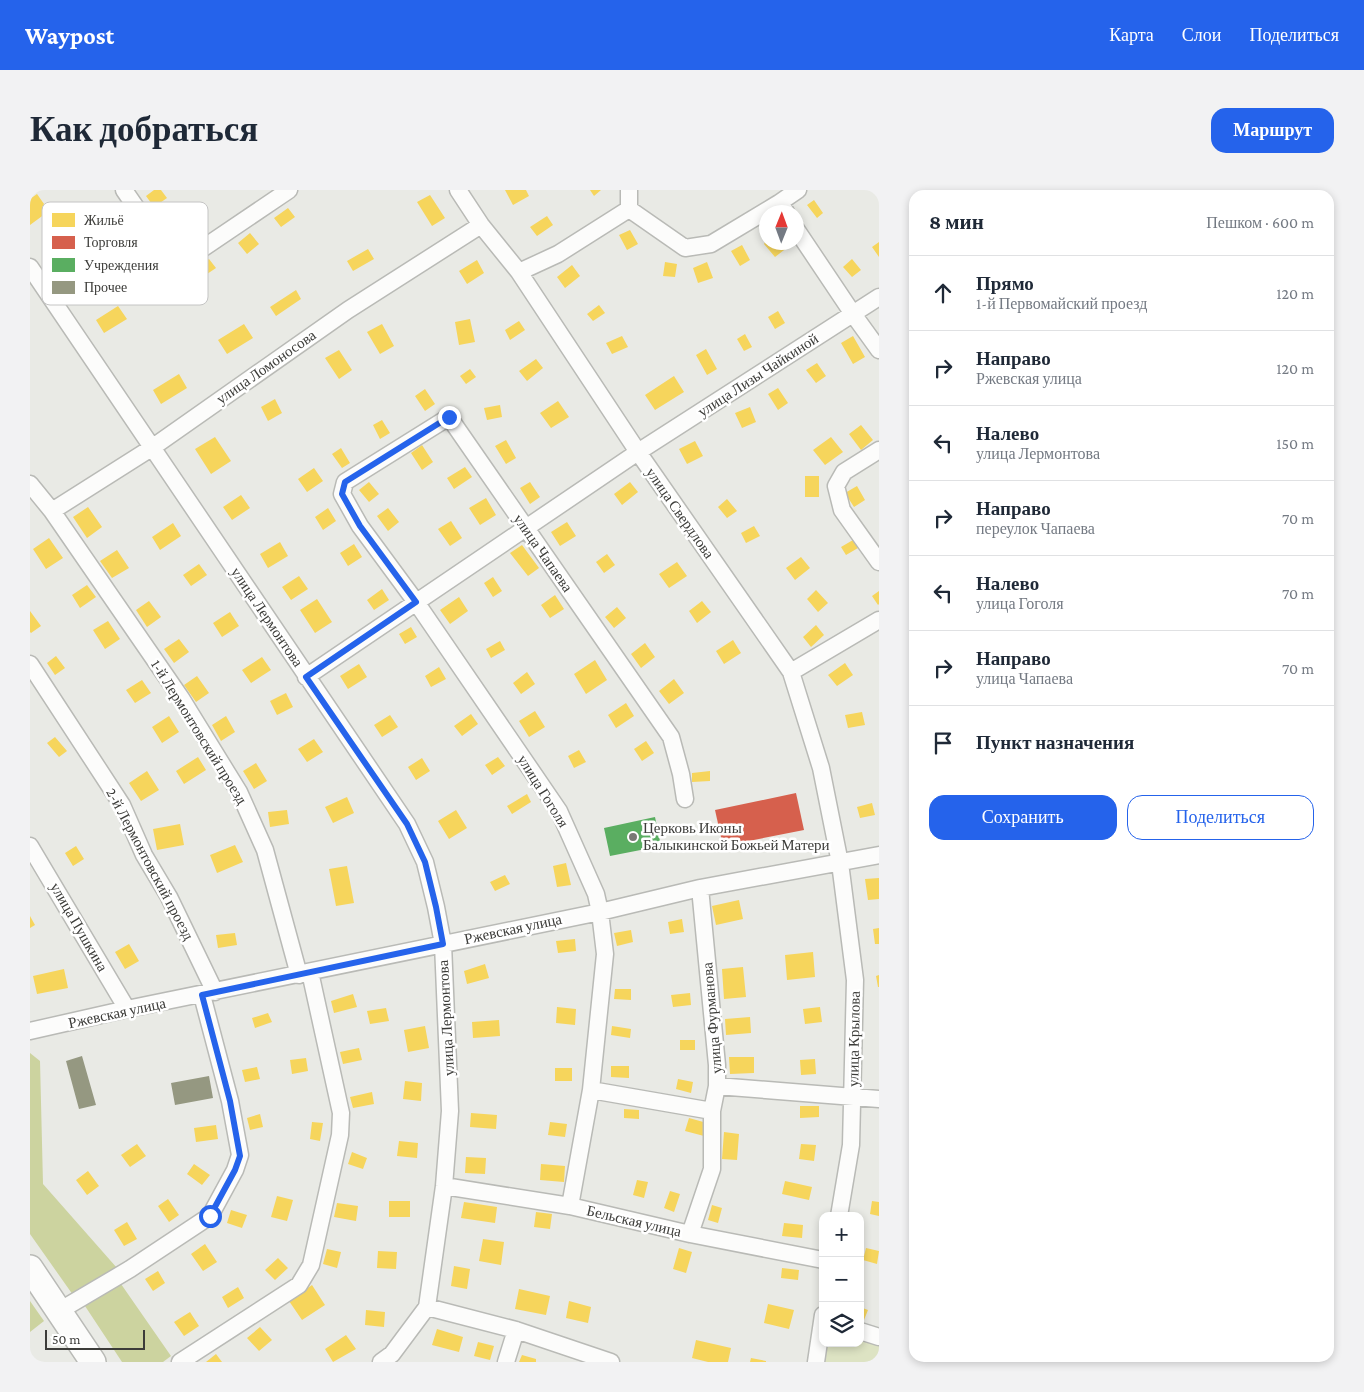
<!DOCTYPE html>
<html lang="ru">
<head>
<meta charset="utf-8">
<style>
	:root { --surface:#fff; --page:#f2f2f3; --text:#1f2937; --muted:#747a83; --line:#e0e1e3; --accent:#2563eb }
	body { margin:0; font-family:"Crimson Pro",serif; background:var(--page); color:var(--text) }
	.controls { position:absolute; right:15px; bottom:15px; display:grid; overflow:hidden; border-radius:10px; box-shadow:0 2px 8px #0003 }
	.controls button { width:45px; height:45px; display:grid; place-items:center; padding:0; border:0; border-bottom:1px solid var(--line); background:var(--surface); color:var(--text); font:25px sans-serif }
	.compass { position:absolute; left:729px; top:15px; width:45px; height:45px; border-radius:50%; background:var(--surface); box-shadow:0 2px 8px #0003; rotate:1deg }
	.scale { position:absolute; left:15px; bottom:12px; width:100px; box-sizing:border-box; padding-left:5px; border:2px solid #3c3c39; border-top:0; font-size:14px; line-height:18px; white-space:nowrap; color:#3c3c39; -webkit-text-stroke:4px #fff; paint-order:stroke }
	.stop { position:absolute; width:15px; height:15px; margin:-11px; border:4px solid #2563eb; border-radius:50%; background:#fff }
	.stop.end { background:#2563eb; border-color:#fff; box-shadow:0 1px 5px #0008 }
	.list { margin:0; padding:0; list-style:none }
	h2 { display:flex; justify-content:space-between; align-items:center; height:65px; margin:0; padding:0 20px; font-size:21px }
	h2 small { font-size:16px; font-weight:400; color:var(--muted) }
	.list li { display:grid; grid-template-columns:32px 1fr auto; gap:15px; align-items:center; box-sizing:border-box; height:75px; padding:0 20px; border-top:1px solid var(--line) }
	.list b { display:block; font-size:19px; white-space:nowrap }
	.list p { margin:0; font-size:16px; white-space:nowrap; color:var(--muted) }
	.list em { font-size:16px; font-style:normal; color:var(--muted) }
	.actions { display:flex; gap:10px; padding:15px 20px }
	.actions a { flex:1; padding:11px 0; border:1px solid var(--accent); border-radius:15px; text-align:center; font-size:18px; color:var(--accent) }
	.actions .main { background:var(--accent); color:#fff }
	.icon { flex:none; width:28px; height:28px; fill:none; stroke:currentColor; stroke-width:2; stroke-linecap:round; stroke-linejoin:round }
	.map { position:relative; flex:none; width:849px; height:1172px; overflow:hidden; border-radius:15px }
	header { display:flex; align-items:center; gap:30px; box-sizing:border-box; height:70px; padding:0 25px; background:var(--accent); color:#fff }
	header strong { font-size:24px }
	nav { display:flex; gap:28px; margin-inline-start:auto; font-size:18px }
	.intro { display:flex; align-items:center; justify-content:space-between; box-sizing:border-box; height:120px; padding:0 30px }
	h1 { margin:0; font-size:35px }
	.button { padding:12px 22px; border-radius:15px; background:var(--accent); color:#fff; font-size:18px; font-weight:700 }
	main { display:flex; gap:30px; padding:0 30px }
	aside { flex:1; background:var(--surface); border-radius:15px; box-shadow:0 2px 8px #0003 }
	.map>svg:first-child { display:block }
	.green { fill:#dde3c3 }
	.forest { fill:#ccd39f }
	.homes { fill:#f6d55c }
	.shops { fill:#d6604d }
	.public { fill:#5aae61 }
	.building { fill:#959881 }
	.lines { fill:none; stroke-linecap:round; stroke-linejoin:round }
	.minor-casing { stroke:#b9bab6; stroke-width:19 }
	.primary-casing { stroke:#b9bab6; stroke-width:28 }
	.minor { stroke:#fcfcfb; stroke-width:16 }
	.primary { stroke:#fcfcfb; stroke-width:25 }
	.route { stroke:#2563eb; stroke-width:6 }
	.poi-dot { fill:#797975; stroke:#fff; stroke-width:2 }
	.labels { text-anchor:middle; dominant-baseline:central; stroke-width:5; stroke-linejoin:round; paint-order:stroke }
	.street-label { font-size:15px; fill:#3c3c39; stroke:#fff }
	.poi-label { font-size:15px; fill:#3c3c39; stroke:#fff; text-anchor:start }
	.key { fill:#fff; stroke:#c4c4c4; stroke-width:1 }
	.key-label { font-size:14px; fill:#3c3c39 }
</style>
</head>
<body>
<header>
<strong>Waypost</strong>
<nav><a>Карта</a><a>Слои</a><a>Поделиться</a></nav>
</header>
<div class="intro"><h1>Как добраться</h1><a class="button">Маршрут</a></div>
<main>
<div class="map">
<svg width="849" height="1172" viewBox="0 0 849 1172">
	<rect width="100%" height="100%" fill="#e9eae5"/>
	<path class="green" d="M830 1141 849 1147V1172H786L793 1153H830Z"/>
	<path class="forest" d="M0 863 10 871 13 994 87 1078 43 1105 0 1044Z
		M91 1094 141 1166 133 1172H92L55 1116Z
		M0 1111 14 1131 0 1142Z"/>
	<path class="homes" d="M124 0H131L137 8 124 17 116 6Z
		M475 0H496L499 6 483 15Z
		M560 0H571L564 6Z
		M7 4 19 21 0 35V9Z
		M400 5 415 28 402 36 387 12Z
		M784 10 793 23 787 28 777 15Z
		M258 18 265 27 251 37 244 28Z
		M517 26 523 35 507 46 500 37Z
		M600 40 608 54 597 60 589 45Z
		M220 43 229 54 217 64 208 53Z
		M735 52H754L758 57 745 67 734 54Z
		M849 52V67L842 57Z
		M712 55 720 70 710 76 701 61Z
		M338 59 344 69 323 81 317 71Z
		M179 69 186 78 171 88 165 79Z
		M822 69 831 80 822 87 813 77Z
		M447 70 454 83 437 94 429 81Z
		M635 72 647 74 645 87 633 86Z
		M677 72 683 88 668 93 663 78Z
		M542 75 550 86 535 98 527 87Z
		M266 100 271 109 246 126 240 117Z
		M569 115 575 123 563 131 557 124Z
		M88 116 97 129 74 143 66 130Z
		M748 121 755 133 745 139 738 127Z
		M440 129 445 152 429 155 425 132Z
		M489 131 495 140 480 150 475 140Z
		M214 134 223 148 197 164 188 150Z
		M352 134 364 156 350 164 337 142Z
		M715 144 722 157 714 161 707 149Z
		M592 146 598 157 582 164 576 153Z
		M823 146 835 167 823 174 811 153Z
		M676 159 687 179 677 185 666 165Z
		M309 160 322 180 309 189 295 168Z
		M506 169 513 178 497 191 489 181Z
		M787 173 796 186 786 193 776 180Z
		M440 179 446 187 436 194 430 186Z
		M149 184 157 198 131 214 123 200Z
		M644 186 654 202 625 220 615 205Z
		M748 198 758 213 748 220 738 204Z
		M395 199 405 214 395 221 385 206Z
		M245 209 252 223 238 231 231 217Z
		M528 211 539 227 521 238 510 223Z
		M470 215 472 227 457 230 454 218Z
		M720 217 726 232 712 238 705 223Z
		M352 230 360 243 350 249 343 235Z
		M831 235 843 250 831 260 819 244Z
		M185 247 201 271 181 284 165 259Z
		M801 247 813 262 795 275 783 260Z
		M476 250 486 268 476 274 465 256Z
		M665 251 673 266 657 274 649 259Z
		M392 255 403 272 392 280 381 263Z
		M311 258 320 273 312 278 302 264Z
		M435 277 442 287 424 299 417 288Z
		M284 278 293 291 277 302 268 289Z
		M775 286H789V307H775Z
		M339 292 349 304 339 312 329 300Z
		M500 292 510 307 500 314 490 298Z
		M600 292 608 302 592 315 584 304Z
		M827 296 835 310 824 317 815 303Z
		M211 305 220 318 202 330 193 317Z
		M456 308 466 325 450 335 439 318Z
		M697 309 707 321 697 328 688 317Z
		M58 317 72 337 57 348 43 327Z
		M298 318 306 331 293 340 285 327Z
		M358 318 369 332 358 341 347 326Z
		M421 331 432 348 420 356 408 339Z
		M537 332 546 346 530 356 521 342Z
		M143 333 151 346 130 360 122 347Z
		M724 336 730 346 716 353 711 343Z
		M19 348 33 368 16 379 3 359Z
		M823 350 828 358 816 365 811 357Z
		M250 352 258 366 238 378 230 364Z
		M324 354 332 367 318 376 310 363Z
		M492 355 509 378 498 386 480 363Z
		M87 360 99 378 82 388 70 371Z
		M577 364 585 375 574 383 566 372Z
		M771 367 780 378 765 390 756 378Z
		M647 372 657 386 639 398 629 384Z
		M169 374 177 385 161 396 153 385Z
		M269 386 278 399 261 410 252 397Z
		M463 387 472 401 463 407 454 393Z
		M57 395 66 407 50 418 42 405Z
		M352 399 359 410 344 420 337 410Z
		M786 400 798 413 788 422 777 409Z
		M849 401V414L848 415 842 406Z
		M525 405 534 419 520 428 511 415Z
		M429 407 438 421 420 434 410 420Z
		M287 409 302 432 285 443 270 420Z
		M119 411 131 427 117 437 106 420Z
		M672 411 681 422 667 433 659 421Z
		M587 417 596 428 584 438 575 427Z
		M0 421 11 436 1 443 0 442Z
		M200 422 209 436 192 447 183 433Z
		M78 431 90 449 75 459 63 440Z
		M786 435 794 445 781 457 773 447Z
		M381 437 387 447 375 454 369 444Z
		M149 449 159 462 144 473 134 459Z
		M703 450 711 463 694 474 686 461Z
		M470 451 475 460 461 468 456 459Z
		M615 453 625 467 611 478 601 464Z
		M26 466 35 478 25 485 17 473Z
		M232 467 241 480 221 493 212 480Z
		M565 470 577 490 556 504 544 484Z
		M815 473 823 485 807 496 798 485Z
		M329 474 337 487 318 499 310 486Z
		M409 477 416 489 401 497 395 486Z
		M497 482 505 494 491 504 483 493Z
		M167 486 179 503 166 512 154 495Z
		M644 489 654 503 639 514 629 501Z
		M112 490 121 503 105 513 96 500Z
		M256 503 263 517 247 525 240 511Z
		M596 513 604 526 586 538 578 525Z
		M505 521 515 537 499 547 489 531Z
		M832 522 835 535 818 538 815 525Z
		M441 524 448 534 432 546 424 536Z
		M360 525 368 537 352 547 344 535Z
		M139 526 149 542 132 553 122 537Z
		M196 526 205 542 191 551 182 535Z
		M25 547 37 561 29 567 17 553Z
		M284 549 293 562 277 572 268 559Z
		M616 551 624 563 612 571 604 559Z
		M549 560 556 572 544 578 538 566Z
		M168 567 176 580 154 594 146 581Z
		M468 567 475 576 462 585 455 575Z
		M392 568 400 581 386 590 378 577Z
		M226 573 237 591 224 599 213 581Z
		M117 581 129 600 111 611 99 593Z
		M680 581V591L662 592V583Z
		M497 604 501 612 482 624 477 616Z
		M317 607 324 623 303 633 295 617Z
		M842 613 845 625 830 628 827 617Z
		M257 620 259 634 240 637 238 622Z
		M426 620 437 638 419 649 408 631Z
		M150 634 154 655 127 660 123 639Z
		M205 655 213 672 187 683 180 665Z
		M46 656 54 669 43 676 35 663Z
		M536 673 541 695 527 697 523 676Z
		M317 676 324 713 306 716 299 679Z
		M475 685 480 694 465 701 460 692Z
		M849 688V709L838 710 835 689Z
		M709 710 713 729 686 735 682 716Z
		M0 726 5 735 0 738Z
		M652 729 654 742 640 744 638 732Z
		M849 738V754H845L843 739Z
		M601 740 603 752 587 756 584 743Z
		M205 743 207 755 188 758 186 745Z
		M545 749 546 761 528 763 526 751Z
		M99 754 109 771 95 779 85 762Z
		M783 762 785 787 757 790 755 765Z
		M455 774 459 788 437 794 434 781Z
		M713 777 716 807 694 809 692 779Z
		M34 779 38 798 7 804 3 786Z
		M849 785V797H848L846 786Z
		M585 799H601V810L584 809Z
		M660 803 661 815 643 817 641 805Z
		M323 804 327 817 304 823 301 811Z
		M527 817 546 819 545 835 526 833Z
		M790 817 792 832 775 834 773 819Z
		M356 818 359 831 340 834 337 821Z
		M238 823 242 832 225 838 222 828Z
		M720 827 721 843 696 845 695 829Z
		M469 830 470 846 443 848 442 832Z
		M395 836 399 858 378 862 374 840Z
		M582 836 601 839 600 848 581 845Z
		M650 850H665V860H650Z
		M329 858 332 870 313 874 310 862Z
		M699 867H724V883L700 884Z
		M276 868 278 881 262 884 260 870Z
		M785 869 786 884 771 885 770 870Z
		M581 876H599V888L581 887Z
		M227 877 230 889 215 892 212 880Z
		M525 878H542V891H525Z
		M648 889 663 892 661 903 646 899Z
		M375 891 392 893 391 911 373 909Z
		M342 902 344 914 323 918 320 907Z
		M770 916H789V927L770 928Z
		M594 919 609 920V929L594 928Z
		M441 923 467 925 466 939 440 937Z
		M230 924 233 937 220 940 217 928Z
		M659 928 677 933 674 946 655 941Z
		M282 932 293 933 290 951 280 949Z
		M520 932 537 934 535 947 518 945Z
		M186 935 188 949 166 952 164 938Z
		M694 942 709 944 707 970 692 969Z
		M369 951 388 953 387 968 367 966Z
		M107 954 116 966 100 977 91 965Z
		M771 954 786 955 784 971 769 969Z
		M322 962 337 968 333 979 318 974Z
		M436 967 456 968 455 984 435 983Z
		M164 974 180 985 172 995 157 984Z
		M511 974 535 976 534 992 510 990Z
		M58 981 69 996 57 1005 46 990Z
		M607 990 618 992 614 1008 603 1005Z
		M755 991 782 997 779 1010 752 1004Z
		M640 1001 650 1004 644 1022 634 1018Z
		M247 1006 263 1010 257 1031 241 1027Z
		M138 1009 149 1025 139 1032 128 1016Z
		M359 1011H380V1027H359Z
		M842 1011 849 1012V1026L840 1024Z
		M434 1012 467 1017 465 1033 431 1028Z
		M307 1013 328 1016 326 1031 304 1027Z
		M682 1015 692 1018 688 1033 678 1030Z
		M201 1020 217 1025 212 1038 197 1033Z
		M506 1022 522 1024 520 1039 504 1037Z
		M97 1032 107 1049 94 1056 84 1040Z
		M754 1033 773 1035 772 1048 752 1046Z
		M453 1049 474 1052 471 1075 449 1071Z
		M175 1054 187 1072 173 1081 161 1064Z
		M649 1058 662 1062 656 1083 643 1079Z
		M836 1058 849 1061 847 1074 833 1070Z
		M297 1059 311 1062 307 1078 293 1074Z
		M348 1061 367 1062 366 1079 347 1078Z
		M248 1068 258 1078 245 1090 235 1080Z
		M424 1076 440 1079 437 1099 421 1096Z
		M752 1078 769 1080 768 1090 751 1088Z
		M128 1081 135 1093 123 1101 115 1089Z
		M282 1095 295 1115 272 1130 259 1111Z
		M208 1097 214 1108 198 1118 192 1107Z
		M489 1099 520 1106 516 1125 485 1119Z
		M539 1111 561 1117 558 1133 536 1128Z
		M738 1114 764 1120 759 1139 734 1133Z
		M830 1117 838 1120 834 1130 830 1129Z
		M336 1120 355 1122 354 1137 335 1135Z
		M160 1122 169 1136 154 1146 144 1132Z
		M230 1137 242 1150 229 1161 217 1148Z
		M407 1139 433 1147 429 1162 402 1155Z
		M316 1145 326 1159 303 1172 295 1159Z
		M666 1150 701 1158 698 1172H678L662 1168Z
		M448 1152 464 1156 460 1170 444 1166Z
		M186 1164 192 1172H176Z
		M492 1165 506 1169V1172H489Z
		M721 1168 736 1171V1172H720Z"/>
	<path class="shops" d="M766 603 774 640 693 656 685 620Z"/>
	<path class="public" d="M625 627 631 656 580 666 574 638Z"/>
	<path class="building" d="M52 866 66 915 49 919 36 871Z
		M179 886 183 908 145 915 141 893Z"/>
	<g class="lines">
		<g class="minor-casing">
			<path id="minor" d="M94 0 140 67 149 70 157 69 259 0
				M428 0 451 35 489 82 608 262 761 482 791 578 810 673 825 790 821 955 809 1026
				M749 13 768 0
				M599 19 655 58 681 54 749 13 756 22
				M766 39 823 124 849 160
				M0 77 377 634 395 672 406 717 413 754 420 921 414 996 397 1117 362 1164 351 1172
				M489 82 528 64 599 19V0
				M849 260 814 282 806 296 812 320 849 372
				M0 294 22 321 151 508 209 602 235 660 269 785
				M22 321 123 257 318 120 451 35
				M0 474 92 615 114 665 139 707 185 802
				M761 482 849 430
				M276 487 608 262 849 107
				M0 656 97 819
				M0 841 97 819 570 722 670 698 849 665
				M687 896 849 909
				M561 900 682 921
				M414 996 540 1016 660 1044 793 1070
				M540 1016 561 900 575 764 570 722 566 704 529 621 386 412 330 336 312 304 315 292 419 227 641 547 651 584 655 609
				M660 1044 682 979V921L687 896V875L670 698
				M397 1117 486 1140 581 1172
				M29 1121 100 1079 180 1026 205 980 210 965 200 911 172 805
				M830 1141 849 1147
				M150 1172 269 1095 281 1075 310 945 311 923 280 782
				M476 1172 486 1140
				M786 1172 793 1125"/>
		</g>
		<g class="primary-casing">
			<path id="primary" d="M0 1078 63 1172"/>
		</g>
		<use href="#minor" class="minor"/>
		<use href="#primary" class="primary"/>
	</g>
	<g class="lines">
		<path class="route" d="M180 1026 205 980 210 966 200 911 172 805 413 754 406 717 395 672 377 634 276 487 386 412 330 336 312 304 315 292 419 227"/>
	</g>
	<circle class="poi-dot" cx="603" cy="647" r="5"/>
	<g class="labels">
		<g class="street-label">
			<text transform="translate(236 177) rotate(-35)">улица Ломоносова</text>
			<text transform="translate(728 185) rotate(-33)">улица Лизы Чайкиной</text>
			<text transform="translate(650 323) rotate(55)">улица Свердлова</text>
			<text transform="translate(513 363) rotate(55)">улица Чапаева</text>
			<text transform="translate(237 427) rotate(56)">улица Лермонтова</text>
			<text transform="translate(169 542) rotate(58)">1-й Лермонтовский проезд</text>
			<text transform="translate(513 601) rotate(58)">улица Гоголя</text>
			<text transform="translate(120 674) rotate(62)">2-й Лермонтовский проезд</text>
			<text transform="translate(49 737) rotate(60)">улица Пушкина</text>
			<text transform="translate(483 739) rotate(-12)">Ржевская улица</text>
			<text transform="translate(87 823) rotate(-12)">Ржевская улица</text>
			<text transform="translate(416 828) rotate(-93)">улица Лермонтова</text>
			<text transform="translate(682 828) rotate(-95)">улица Фурманова</text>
			<text transform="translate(824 849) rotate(-89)">улица Крылова</text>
			<text transform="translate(604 1031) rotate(13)">Бельская улица</text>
		</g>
		<g class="poi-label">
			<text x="613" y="638">Церковь Иконы<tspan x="613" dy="17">Балыкинской Божьей Матери</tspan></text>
		</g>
	</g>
	<rect x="12" y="12" width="166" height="103" rx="8" class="key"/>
	<rect x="22" y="23" width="23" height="14" fill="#f6d55c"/>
	<rect x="22" y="46" width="23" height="13" fill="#d6604d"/>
	<rect x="22" y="68" width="23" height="14" fill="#5aae61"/>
	<rect x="22" y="91" width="23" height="13" fill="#959881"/>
	<g class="key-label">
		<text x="54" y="35">Жильё</text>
		<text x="54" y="57">Торговля</text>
		<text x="54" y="80">Учреждения</text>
		<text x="54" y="102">Прочее</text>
	</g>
</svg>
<div class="controls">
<button>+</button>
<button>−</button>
<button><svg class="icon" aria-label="layers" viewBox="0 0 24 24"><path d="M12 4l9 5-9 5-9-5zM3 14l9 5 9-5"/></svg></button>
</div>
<svg class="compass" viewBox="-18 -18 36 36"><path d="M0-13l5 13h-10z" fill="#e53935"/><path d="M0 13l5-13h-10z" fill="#747a83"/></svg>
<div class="scale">50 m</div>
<div class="stop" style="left:180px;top:1026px"></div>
<div class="stop end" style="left:419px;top:227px"></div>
</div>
<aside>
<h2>8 мин<small>Пешком · 600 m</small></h2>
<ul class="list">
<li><svg class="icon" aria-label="ahead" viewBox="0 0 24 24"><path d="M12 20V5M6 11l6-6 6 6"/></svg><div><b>Прямо</b><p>1-й Первомайский проезд</p></div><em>120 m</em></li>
<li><svg class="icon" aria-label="right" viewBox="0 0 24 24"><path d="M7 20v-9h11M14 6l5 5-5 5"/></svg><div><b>Направо</b><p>Ржевская улица</p></div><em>120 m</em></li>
<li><svg class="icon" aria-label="left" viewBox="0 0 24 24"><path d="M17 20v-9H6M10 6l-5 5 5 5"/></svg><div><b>Налево</b><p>улица Лермонтова</p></div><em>150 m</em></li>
<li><svg class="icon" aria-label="right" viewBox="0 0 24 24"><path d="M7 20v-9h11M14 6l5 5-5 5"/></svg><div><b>Направо</b><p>переулок Чапаева</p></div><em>70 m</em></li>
<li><svg class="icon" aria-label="left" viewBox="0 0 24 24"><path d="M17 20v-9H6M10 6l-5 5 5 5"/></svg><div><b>Налево</b><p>улица Гоголя</p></div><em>70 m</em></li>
<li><svg class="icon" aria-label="right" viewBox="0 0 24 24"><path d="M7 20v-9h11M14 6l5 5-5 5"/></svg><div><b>Направо</b><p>улица Чапаева</p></div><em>70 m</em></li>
<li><svg class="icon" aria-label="arrive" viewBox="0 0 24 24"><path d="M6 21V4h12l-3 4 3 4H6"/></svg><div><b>Пункт назначения</b></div></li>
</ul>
<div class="actions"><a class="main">Сохранить</a><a>Поделиться</a></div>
</aside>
</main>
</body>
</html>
